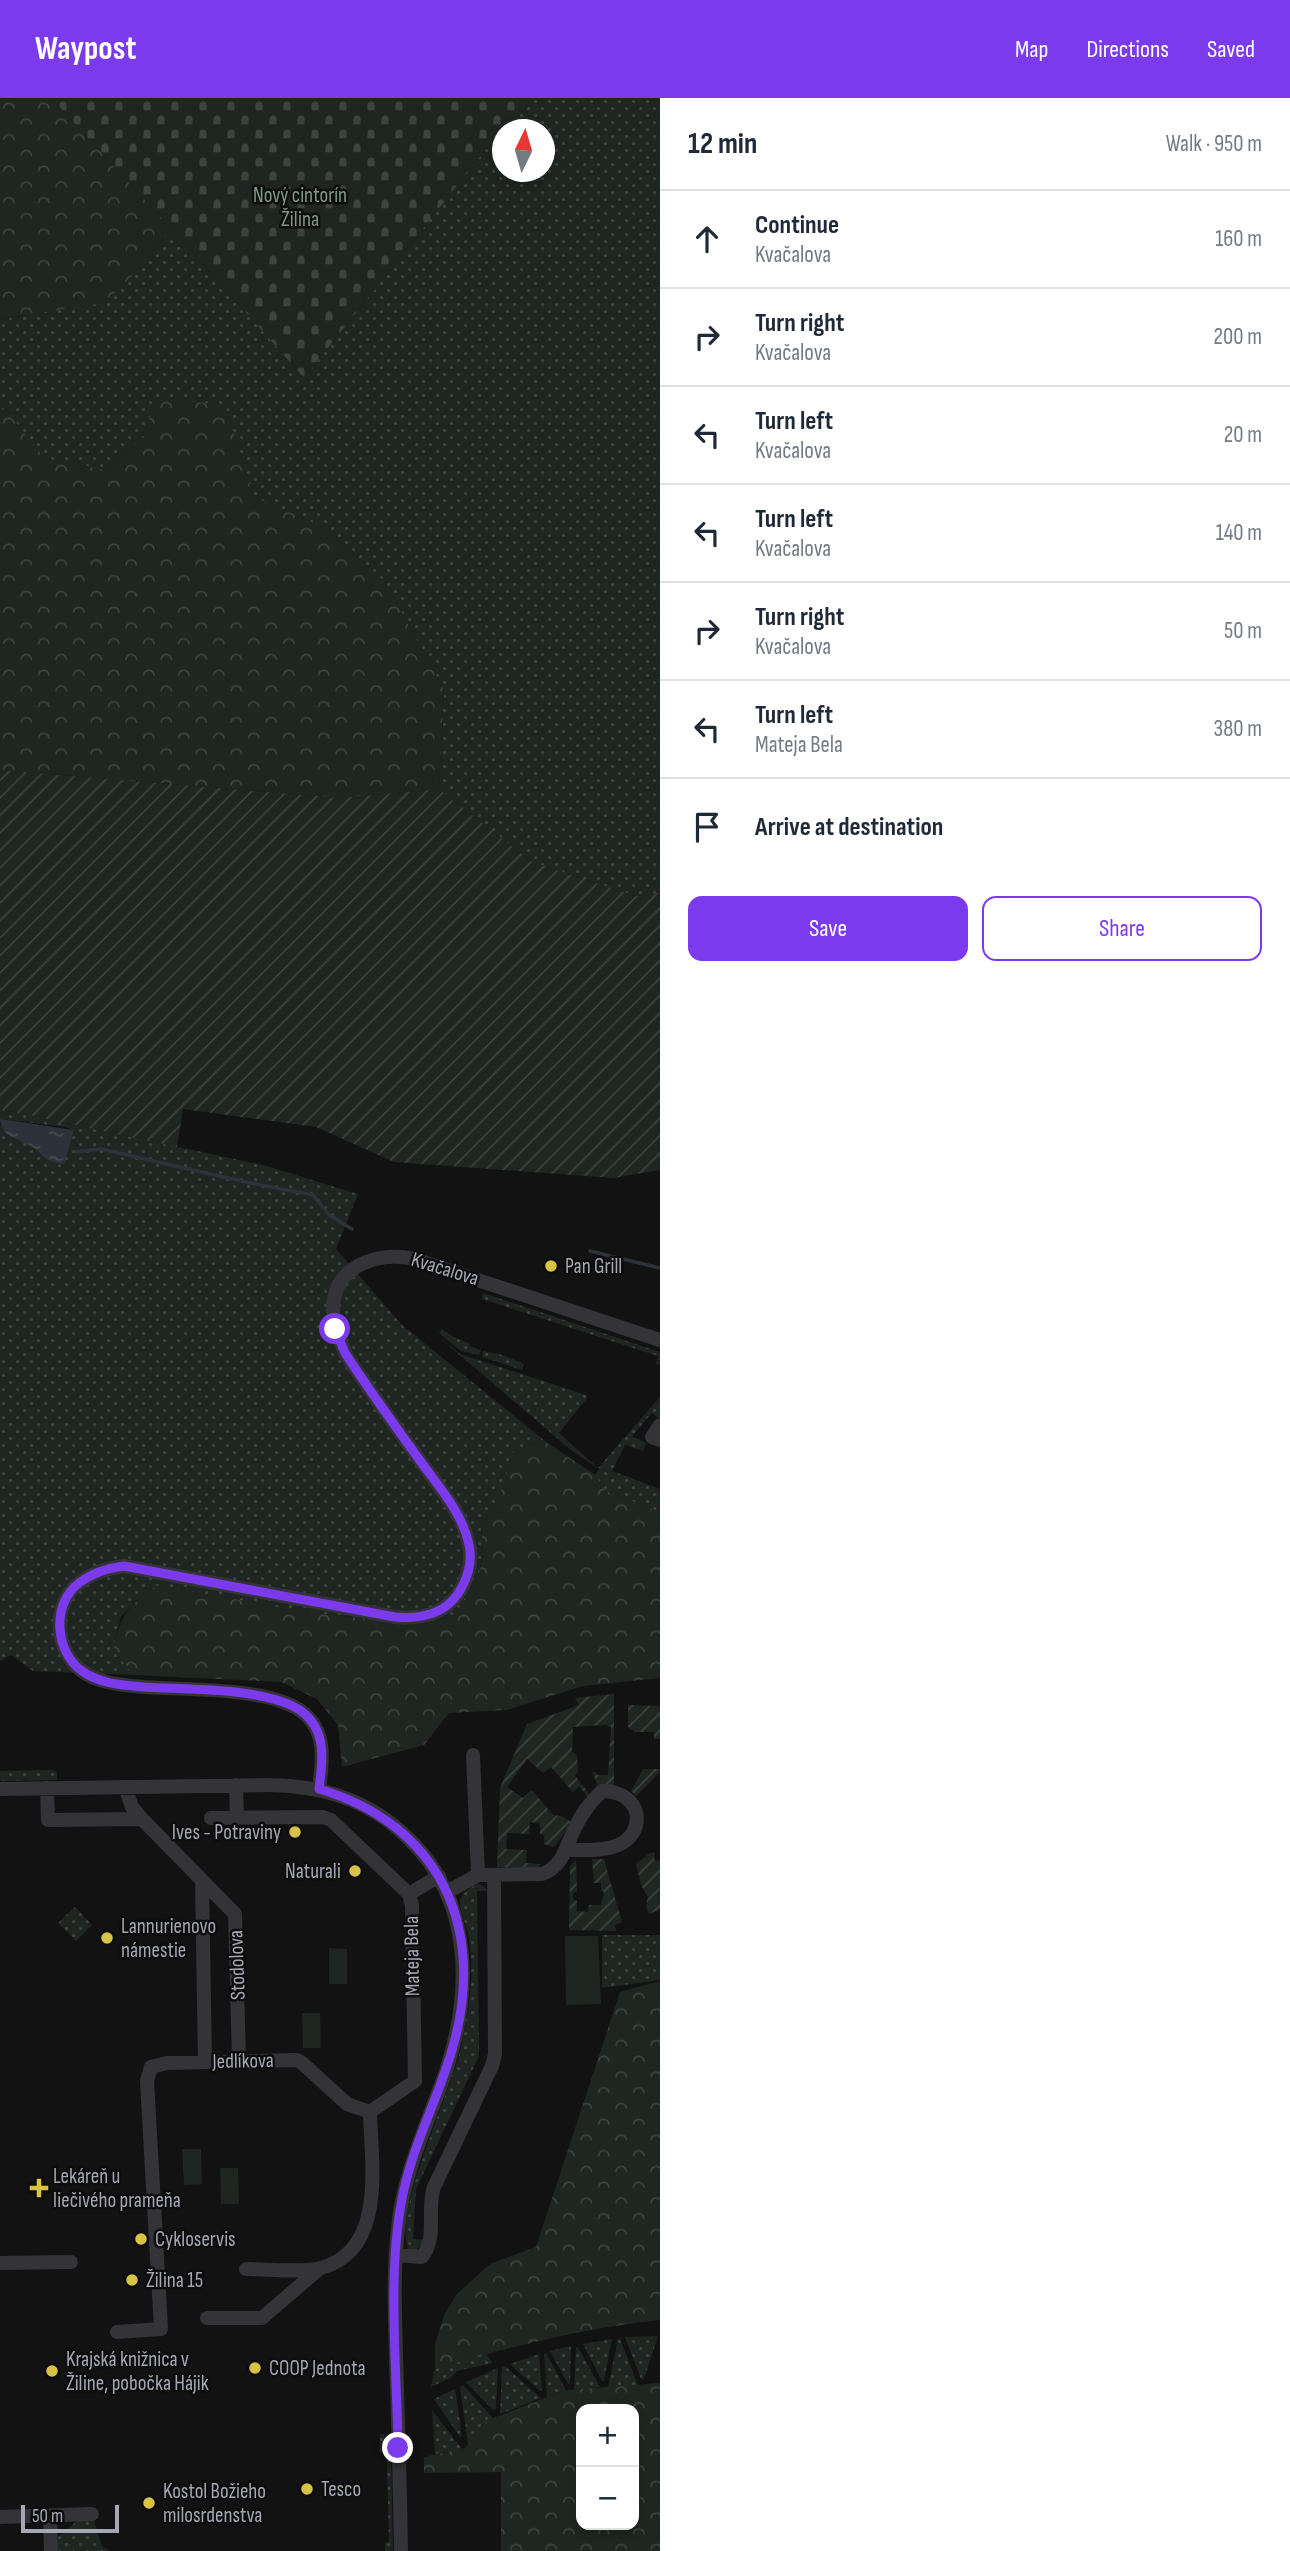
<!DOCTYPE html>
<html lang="en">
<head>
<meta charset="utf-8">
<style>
	:root { --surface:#fff; --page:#f6f6f7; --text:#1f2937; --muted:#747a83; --line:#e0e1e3; --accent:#7c3aed }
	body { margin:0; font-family:"Sofia Sans Condensed",sans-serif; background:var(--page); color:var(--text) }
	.controls { position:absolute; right:21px; bottom:21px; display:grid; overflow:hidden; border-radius:14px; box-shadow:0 4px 10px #0003 }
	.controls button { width:63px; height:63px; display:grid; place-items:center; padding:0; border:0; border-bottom:2px solid var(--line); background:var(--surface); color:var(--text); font:35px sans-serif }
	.compass { position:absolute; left:492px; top:21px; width:63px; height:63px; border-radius:50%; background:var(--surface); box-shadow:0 4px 10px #0003; rotate:5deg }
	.scale { position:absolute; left:21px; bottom:18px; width:98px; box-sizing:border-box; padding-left:7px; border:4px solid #a5a7b2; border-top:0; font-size:19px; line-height:24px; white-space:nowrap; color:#a5a7b2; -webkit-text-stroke:5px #0d0d0e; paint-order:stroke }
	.stop { position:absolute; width:21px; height:21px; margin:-16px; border:5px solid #7c3aed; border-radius:50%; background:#fff }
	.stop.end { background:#7c3aed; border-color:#fff; box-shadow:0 2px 7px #0008 }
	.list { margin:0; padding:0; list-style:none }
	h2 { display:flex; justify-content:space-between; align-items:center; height:91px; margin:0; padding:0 28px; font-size:30px }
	h2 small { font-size:23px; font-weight:400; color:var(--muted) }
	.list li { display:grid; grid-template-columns:46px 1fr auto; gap:21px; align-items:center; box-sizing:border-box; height:98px; padding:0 28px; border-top:2px solid var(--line) }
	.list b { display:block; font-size:26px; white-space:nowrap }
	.list p { margin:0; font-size:23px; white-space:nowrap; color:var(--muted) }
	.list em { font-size:23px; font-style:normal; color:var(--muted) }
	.actions { display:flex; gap:14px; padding:21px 28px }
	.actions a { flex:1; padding:16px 0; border:2px solid var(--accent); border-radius:14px; text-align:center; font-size:24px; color:var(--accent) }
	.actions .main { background:var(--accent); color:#fff }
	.icon { flex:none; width:38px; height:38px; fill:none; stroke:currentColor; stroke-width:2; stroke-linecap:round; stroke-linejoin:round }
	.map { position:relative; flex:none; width:660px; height:2453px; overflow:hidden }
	header { display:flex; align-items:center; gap:42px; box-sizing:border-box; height:98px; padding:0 35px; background:var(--accent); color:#fff }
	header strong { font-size:33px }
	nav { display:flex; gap:38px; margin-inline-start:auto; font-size:24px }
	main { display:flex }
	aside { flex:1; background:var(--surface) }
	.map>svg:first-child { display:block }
	.grass { fill:url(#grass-dots) }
	.forest { fill:url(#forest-crowns); fill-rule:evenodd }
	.cemetery { fill:url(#cemetery-stones) }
	.garden { fill:url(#garden-furrows) }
	.pitch { fill:#1f2621 }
	.water { fill:url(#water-ripples) }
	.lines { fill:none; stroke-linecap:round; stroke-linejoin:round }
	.stream { stroke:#2d323a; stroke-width:3.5 }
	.street { stroke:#343438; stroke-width:14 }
	.route { stroke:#7c3aed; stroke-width:9 }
	.poi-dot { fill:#d9c345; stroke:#0d0d0e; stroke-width:2.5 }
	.labels { text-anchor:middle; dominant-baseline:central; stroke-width:5; stroke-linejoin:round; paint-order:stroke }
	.park-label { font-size:21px; fill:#7f9b86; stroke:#0d0d0e }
	.poi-label { font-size:21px; fill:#a5a7b2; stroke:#0d0d0e; text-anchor:start }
	.street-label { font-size:21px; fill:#a5a7b2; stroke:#0d0d0e }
</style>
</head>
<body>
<header>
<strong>Waypost</strong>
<nav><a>Map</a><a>Directions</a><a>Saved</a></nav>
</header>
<main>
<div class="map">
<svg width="660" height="2453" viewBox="0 0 660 2453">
	<defs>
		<pattern id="grass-dots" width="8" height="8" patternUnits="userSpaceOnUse" patternTransform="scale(1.75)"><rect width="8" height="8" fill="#1f2621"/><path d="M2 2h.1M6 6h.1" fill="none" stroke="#3d433f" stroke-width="1.8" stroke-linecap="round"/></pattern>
		<pattern id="forest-crowns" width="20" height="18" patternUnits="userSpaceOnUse" patternTransform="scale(1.75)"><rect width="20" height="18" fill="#1f2621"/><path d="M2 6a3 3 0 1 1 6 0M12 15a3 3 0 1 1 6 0" fill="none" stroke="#3d433f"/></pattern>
		<pattern id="cemetery-stones" width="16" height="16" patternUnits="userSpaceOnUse" patternTransform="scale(1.75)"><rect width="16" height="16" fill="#1f2621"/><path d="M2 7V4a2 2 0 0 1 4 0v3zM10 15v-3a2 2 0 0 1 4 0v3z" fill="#3d433f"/></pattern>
		<pattern id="garden-furrows" width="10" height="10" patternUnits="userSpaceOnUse" patternTransform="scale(1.75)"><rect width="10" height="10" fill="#1f2621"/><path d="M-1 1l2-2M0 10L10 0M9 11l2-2" fill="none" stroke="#3d433f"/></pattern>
		<pattern id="water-ripples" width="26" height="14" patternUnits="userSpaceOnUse" patternTransform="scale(1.75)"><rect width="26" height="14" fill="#2d323a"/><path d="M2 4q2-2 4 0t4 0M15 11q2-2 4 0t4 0" fill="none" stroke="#484d54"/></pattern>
	</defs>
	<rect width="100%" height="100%" fill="#121213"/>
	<path class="grass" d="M532 0H660V795L636 798 532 764 439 691 444 592 385 484 325 430 255 400 225 307 144 339 106 372 43 360 5 310 0 314V221L29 217 138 172 171 130 304 280 487 50 502 34V74H544V32L505 31 531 5Z
		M0 1011 263 1067 358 1096 336 1151 402 1227 545 1343 515 1351 503 1389 481 1430 483 1456 477 1486 453 1519 416 1526 305 1514 138 1501 121 1519 113 1551 133 1577 33 1573 11 1557 0 1563V1026C13 1045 18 1038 33 1049 44 1058 48 1065 63 1066L74 1033 66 1029 0 1021Z
		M483 1195 660 1254V1266L656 1267 658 1258 482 1201Z
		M442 1231 452 1238 470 1246 469 1248 481 1252 479 1257 461 1253 439 1235Z
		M434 1235 460 1256 586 1297 587 1300 559 1335 598 1370 660 1299V1321L652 1315 632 1338 646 1345 643 1353 625 1347 612 1373 660 1391V1414L606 1393 595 1377 599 1371 571 1352Z
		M483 1253 503 1257 524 1266 522 1272 482 1259Z
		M53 1672 57 1675V1682L0 1683V1673Z
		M477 1786 482 1787 488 1793H477L479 1958 416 2091 413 2141 425 2142 416 2152 409 2151C390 2121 452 1991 460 1953 468 1917 475 1878 469 1841 468 1831 460 1814 460 1805 459 1796 470 1790 477 1786Z
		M75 1809 92 1827 76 1843 58 1825Z
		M602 1837H660V1882L602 1890Z
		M658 2238 644 2281H641L625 2239Z
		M612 2241 604 2283H602L583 2246Z
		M618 2241H620L638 2287 608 2289Z
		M571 2248 570 2285 568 2286 550 2253Z
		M576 2249H578L600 2289 574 2291Z
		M546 2255 566 2292 547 2299 544 2256Z
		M486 2256 493 2265 457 2273 452 2279 431 2289 435 2271Z
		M539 2256 542 2292 540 2293 510 2266Z
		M505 2268 541 2300 500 2316 502 2270Z
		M498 2270 496 2311 493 2312 466 2284Z
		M463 2287 493 2320 480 2329 468 2346 460 2289Z
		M455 2291 462 2338 460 2339 434 2301Z
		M432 2312 462 2351 435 2356Z
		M380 2336H384L391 2357 393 2453H385V2444H389L387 2360 385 2354H379Z
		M77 2423H94L102 2448 110 2453H58V2439Z"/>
	<path class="forest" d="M0 0H51L171 130 138 172 104 205 0 221Z
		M155 300 225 307 255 399 325 430 385 484 444 592 439 691 341 700 0 672V314L5 310 44 360 106 372 144 339Z
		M545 1343 595 1377 606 1393 660 1414V1580L583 1588 507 1612 449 1615 424 1647 342 1669 338 1627 317 1601 281 1584 133 1577 113 1551C123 1513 126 1510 158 1487L305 1514 416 1526 452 1519 477 1486 483 1457 481 1430 503 1389 515 1351Z
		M660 1883V2222C583 2230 509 2249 435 2271V2246L445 2215 457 2196 490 2166 536 2149 620 1894Z
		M660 2285V2453H501V2374L424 2375V2359L465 2350 480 2329 493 2320 566 2292ZM581 2311H634V2427H581Z"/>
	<path class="cemetery" d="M51 0H532L531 5 487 50 304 280 171 130Z"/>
	<path class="garden" d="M0 672 341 700 439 691 532 764 636 798 660 795V1072L614 1080 394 1064 316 1029 183 1011 177 1049 0 1011Z
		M614 1596V1687L599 1690 592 1674H597V1677H608L611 1629 606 1627 573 1629 572 1654 577 1657 578 1673 575 1678 588 1694V1699L579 1688 573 1694 551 1669 543 1675 527 1661 507 1689 523 1700 532 1692 553 1717 561 1718 572 1724 554 1749 544 1746V1737L540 1736V1725L530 1724 529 1736 507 1735 506 1751 527 1752 526 1765 540 1766 539 1770 497 1769 500 1690 527 1626 579 1607 575 1600Z
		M628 1607 660 1608V1641H654V1634H635L628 1629Z
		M643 1671H660V1674L636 1698 631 1693Z
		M650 1755H655L654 1762 660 1763V1812L648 1816 646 1808 648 1799 641 1787 636 1766Z
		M592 1761H604L622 1824 615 1827 616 1833 569 1832 570 1768 576 1762 577 1793 573 1795V1801L577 1803V1813L588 1814 589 1807H601L604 1794 601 1793V1785H594Z"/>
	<path class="pitch" d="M565 1838H598L601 1906 566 1907Z
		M329 1850 347 1851V1886H329Z
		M302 1915H320L321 1950H303Z
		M182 2051H201L202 2086 184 2087Z
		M220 2070H238L239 2106H221Z"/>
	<path class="water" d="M0 1021 74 1032 64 1066C41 1064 45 1055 29 1047 15 1039 2 1039 0 1021Z"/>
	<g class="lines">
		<path class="stream" d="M76 1054 101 1051 250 1085 313 1097 329 1117 352 1131
			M590 1153 660 1170"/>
		<path class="street" d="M660 1327 652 1339 660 1342
			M473 1657 478 1777
			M236 1687 237 1720
			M125 1689 132 1709 142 1721 235 1816 239 1963
			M47 1690 48 1722 142 1721
			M0 1691 265 1687C320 1687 369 1701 409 1741 473 1803 472 1894 446 1973 428 2025 403 2075 398 2130 393 2172 395 2215 396 2257 398 2322 400 2388 401 2453
			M319 1691C323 1662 327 1632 301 1613 267 1589 186 1592 144 1589 123 1587 100 1586 82 1573 55 1554 51 1506 79 1485 92 1475 108 1470 124 1468L395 1519C418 1521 442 1518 457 1497 467 1483 473 1464 469 1447 463 1416 439 1389 421 1364 395 1328 369 1292 345 1255 338 1238 330 1220 334 1201 341 1164 383 1154 414 1161L660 1242
			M211 1720 323 1719 331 1722 409 1796 412 1808 415 1983
			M202 1784 205 1964
			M447 1794 478 1777 542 1776C562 1769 565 1751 573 1734 580 1718 589 1705 602 1693 643 1693 648 1736 616 1748 602 1753 583 1752 568 1752
			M409 1796 439 1778
			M370 2014 415 1983
			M396 2157 422 2159C438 2139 426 2112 434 2089L492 1968 495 1956 494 1778
			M0 2165 71 2164
			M207 2220H262L319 2171
			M117 2234 161 2231 147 1983 151 1969 167 1965 297 1962 301 1964 347 2006 370 2014C371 2065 387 2152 321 2170 303 2175 266 2171 246 2171
			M50 2418 51 2453
			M0 2419 92 2416"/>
	</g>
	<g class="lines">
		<path class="route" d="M335 1231 345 1255C369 1292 395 1328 421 1364 439 1389 463 1416 469 1447 473 1464 467 1483 457 1497 442 1518 418 1521 395 1519L124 1468C108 1470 92 1475 79 1485 51 1506 55 1554 82 1573 100 1586 123 1587 144 1589 186 1592 267 1589 301 1613 327 1632 323 1662 319 1691 438 1726 486 1827 454 1945 440 1998 412 2047 402 2101 387 2177 397 2271 398 2350"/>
	</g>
	<g class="poi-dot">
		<circle cx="551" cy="1168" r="7"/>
		<circle cx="295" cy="1734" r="7"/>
		<circle cx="355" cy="1773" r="7"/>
		<circle cx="107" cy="1840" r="7"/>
		<path d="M35.5 2079.5h7v7h7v7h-7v7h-7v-7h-7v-7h7z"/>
		<circle cx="141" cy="2141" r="7"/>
		<circle cx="132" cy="2182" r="7"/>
		<circle cx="255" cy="2270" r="7"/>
		<circle cx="52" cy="2273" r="7"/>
		<circle cx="307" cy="2391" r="7"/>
		<circle cx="149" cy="2405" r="7"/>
	</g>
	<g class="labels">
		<g class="park-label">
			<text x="300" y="97">Nový cintorín<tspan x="300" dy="24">Žilina</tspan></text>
		</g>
		<g class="poi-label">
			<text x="565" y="1168">Pan Grill</text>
			<text x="281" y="1734" text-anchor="end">Ives - Potraviny</text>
			<text x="341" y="1773" text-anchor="end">Naturali</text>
			<text x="121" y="1828">Lannurienovo<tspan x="121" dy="24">námestie</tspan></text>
			<text x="53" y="2078">Lekáreň u<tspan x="53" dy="24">liečivého prameňa</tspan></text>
			<text x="155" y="2141">Cykloservis</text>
			<text x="146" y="2182">Žilina 15</text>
			<text x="66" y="2261">Krajská knižnica v<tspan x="66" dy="24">Žiline, pobočka Hájik</tspan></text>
			<text x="269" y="2270">COOP Jednota</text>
			<text x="321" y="2391">Tesco</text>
			<text x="163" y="2393">Kostol Božieho<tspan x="163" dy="24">milosrdenstva</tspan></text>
		</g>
		<g class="street-label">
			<text transform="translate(445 1171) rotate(17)">Kvačalova</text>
			<text transform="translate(412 1858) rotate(-91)">Mateja Bela</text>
			<text transform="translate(237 1867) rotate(-92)">Stodolova</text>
			<text transform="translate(243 1963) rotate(-1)">Jedlíkova</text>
		</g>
	</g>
</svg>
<div class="controls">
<button>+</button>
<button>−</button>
</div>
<svg class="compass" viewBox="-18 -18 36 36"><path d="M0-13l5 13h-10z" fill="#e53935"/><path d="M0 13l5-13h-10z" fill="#747a83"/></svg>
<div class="scale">50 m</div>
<div class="stop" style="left:335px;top:1231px"></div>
<div class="stop end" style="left:398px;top:2350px"></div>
</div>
<aside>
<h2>12 min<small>Walk · 950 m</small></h2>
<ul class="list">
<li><svg class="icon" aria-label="ahead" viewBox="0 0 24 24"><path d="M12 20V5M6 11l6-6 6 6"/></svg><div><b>Continue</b><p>Kvačalova</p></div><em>160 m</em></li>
<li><svg class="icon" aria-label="right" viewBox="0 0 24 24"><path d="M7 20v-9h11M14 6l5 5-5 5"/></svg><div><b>Turn right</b><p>Kvačalova</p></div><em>200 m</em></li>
<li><svg class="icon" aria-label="left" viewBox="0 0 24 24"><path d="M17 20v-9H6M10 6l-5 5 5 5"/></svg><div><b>Turn left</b><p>Kvačalova</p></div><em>20 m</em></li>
<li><svg class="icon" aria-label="left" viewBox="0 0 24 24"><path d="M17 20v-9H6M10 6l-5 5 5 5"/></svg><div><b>Turn left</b><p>Kvačalova</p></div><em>140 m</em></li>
<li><svg class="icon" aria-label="right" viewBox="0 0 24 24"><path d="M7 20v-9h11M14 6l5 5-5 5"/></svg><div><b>Turn right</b><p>Kvačalova</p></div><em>50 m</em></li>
<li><svg class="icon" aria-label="left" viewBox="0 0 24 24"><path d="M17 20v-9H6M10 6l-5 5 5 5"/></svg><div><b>Turn left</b><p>Mateja Bela</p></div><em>380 m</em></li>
<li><svg class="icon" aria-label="arrive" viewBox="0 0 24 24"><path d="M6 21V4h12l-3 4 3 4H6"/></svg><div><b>Arrive at destination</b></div></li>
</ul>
<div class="actions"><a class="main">Save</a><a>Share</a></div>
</aside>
</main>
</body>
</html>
